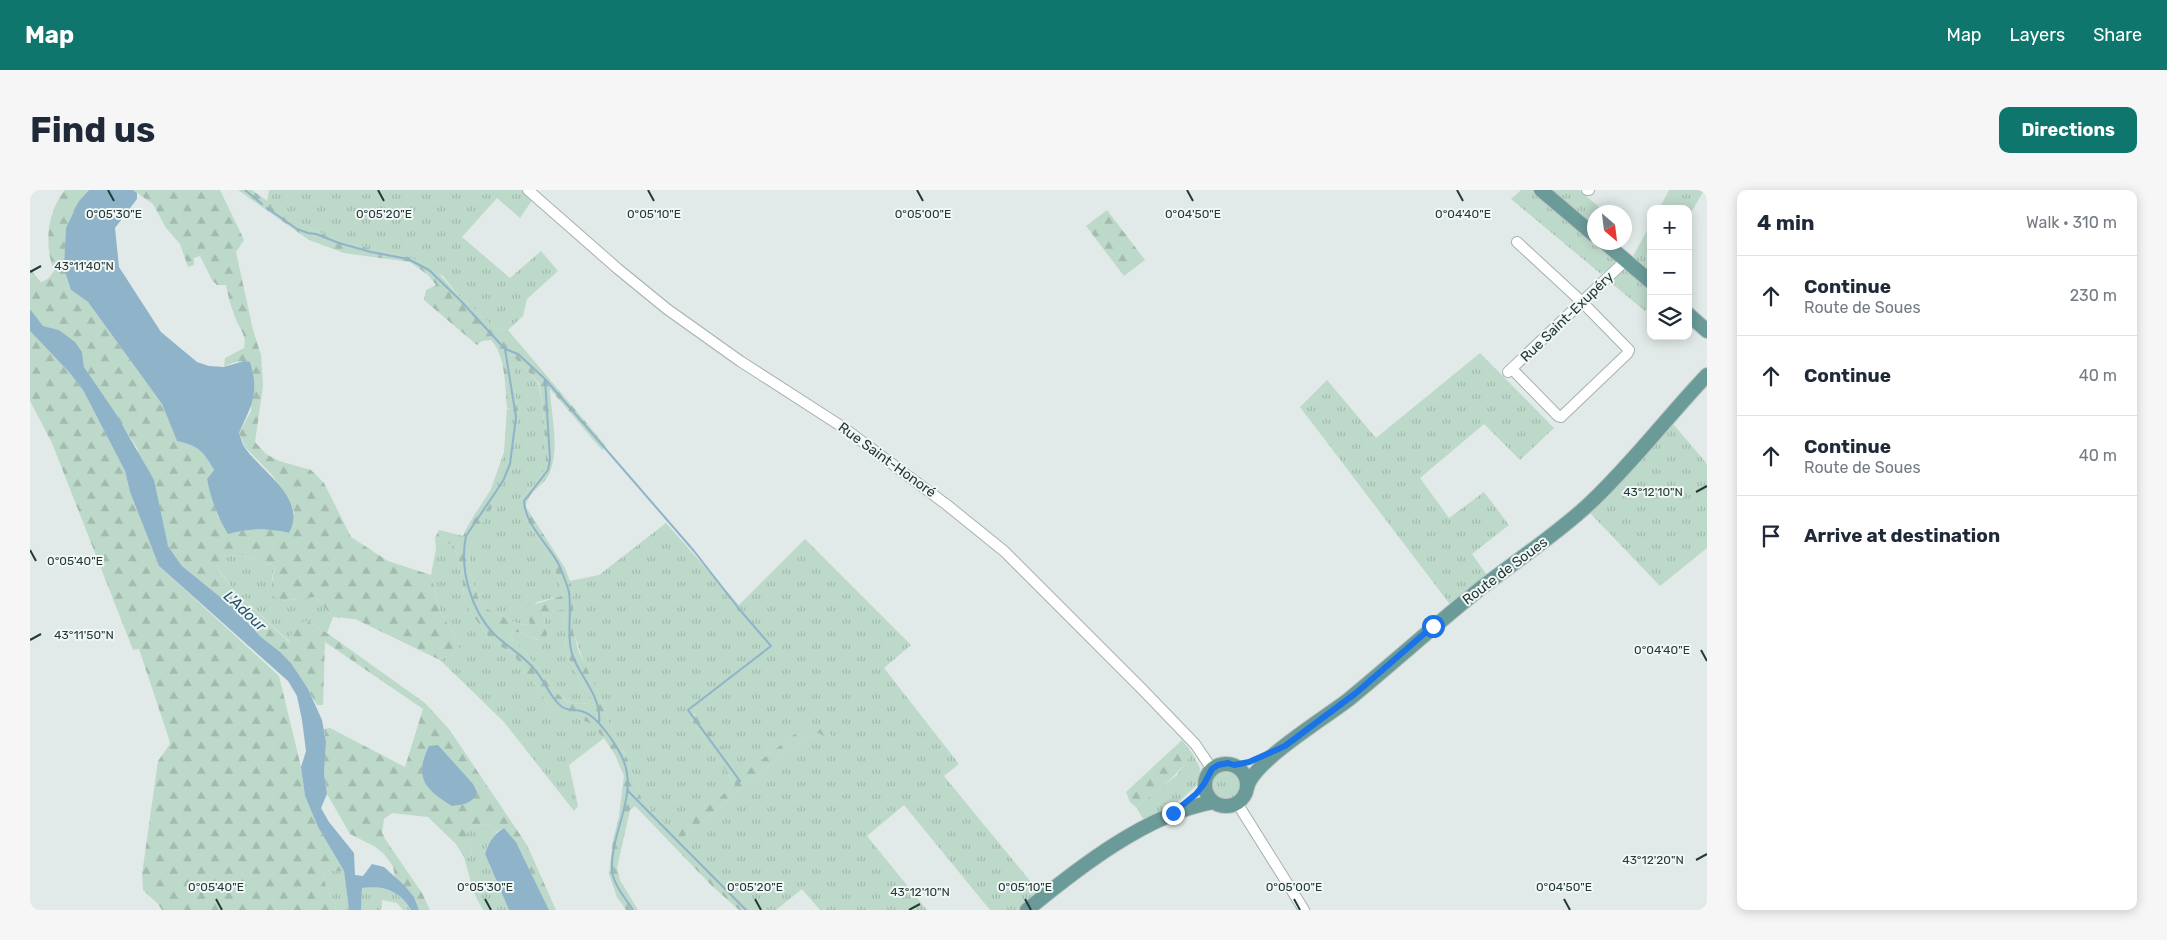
<!DOCTYPE html>
<html lang="en">
<head>
<meta charset="utf-8">
<style>
	:root { --surface:#fff; --page:#f6f6f7; --text:#1f2937; --muted:#747a83; --line:#e0e1e3; --accent:#0f766e }
	body { margin:0; font-family:Rubik,sans-serif; background:var(--page); color:var(--text) }
	.controls { position:absolute; right:15px; top:15px; display:grid; overflow:hidden; border-radius:10px; box-shadow:0 2px 12px #0003 }
	.controls button { width:45px; height:45px; display:grid; place-items:center; padding:0; border:0; border-bottom:1px solid var(--line); background:var(--surface); color:var(--text); font:25px sans-serif }
	.compass { position:absolute; left:1557px; top:15px; width:45px; height:45px; border-radius:50%; background:var(--surface); box-shadow:0 2px 12px #0003; rotate:152deg }
	.stop { position:absolute; width:15px; height:15px; margin:-11px; border:4px solid #1a73e8; border-radius:50%; background:#fff }
	.stop.end { background:#1a73e8; border-color:#fff; box-shadow:0 1px 5px #0008 }
	.list { margin:0; padding:0; list-style:none }
	h2 { display:flex; justify-content:space-between; align-items:center; height:65px; margin:0; padding:0 20px; font-size:21px }
	h2 small { font-size:16px; font-weight:400; color:var(--muted) }
	.list li { display:grid; grid-template-columns:32px 1fr auto; gap:15px; align-items:center; box-sizing:border-box; height:80px; padding:0 20px; border-top:1px solid var(--line) }
	.list b { display:block; font-size:19px; white-space:nowrap }
	.list p { margin:0; font-size:16px; white-space:nowrap; color:var(--muted) }
	.list em { font-size:16px; font-style:normal; color:var(--muted) }
	.icon { flex:none; width:28px; height:28px; fill:none; stroke:currentColor; stroke-width:2; stroke-linecap:round; stroke-linejoin:round }
	.map { position:relative; flex:none; width:1677px; height:720px; overflow:hidden; border-radius:10px }
	header { display:flex; align-items:center; gap:30px; box-sizing:border-box; height:70px; padding:0 25px; background:var(--accent); color:#fff }
	header strong { font-size:24px }
	nav { display:flex; gap:28px; margin-inline-start:auto; font-size:18px }
	.intro { display:flex; align-items:center; justify-content:space-between; box-sizing:border-box; height:120px; padding:0 30px }
	h1 { margin:0; font-size:35px }
	.button { padding:12px 22px; border-radius:10px; background:var(--accent); color:#fff; font-size:18px; font-weight:700 }
	main { display:flex; gap:30px; padding:0 30px }
	aside { flex:1; background:var(--surface); border-radius:10px; box-shadow:0 2px 12px #0003 }
	.map>svg:first-child { display:block }
	.grass { fill:url(#grass-tufts) }
	.forest { fill:url(#forest-firs); fill-rule:evenodd }
	.water { fill:#8fb4c9 }
	.lines { fill:none; stroke-linecap:round; stroke-linejoin:round }
	.stream { stroke:#8fb4c9; stroke-width:2 }
	.minor-casing { stroke:#a5b1b0; stroke-width:12 }
	.major-casing { stroke:#bdc4c3; stroke-width:16 }
	.minor { stroke:#fff; stroke-width:10 }
	.major { stroke:#6b9b99; stroke-width:14 }
	.route { stroke:#1a73e8; stroke-width:6 }
	.ticks { fill:none; stroke:#243938; stroke-width:2 }
	.labels { text-anchor:middle; dominant-baseline:central; stroke-width:4; stroke-linejoin:round; paint-order:stroke }
	.street-label { font-size:14px; fill:#243938; stroke:#f1f7f5 }
	.water-label { font-size:15px; font-style:italic; fill:#24526e; stroke:#f1f7f5 }
	.ticks-label { font-size:12px; text-anchor:middle; fill:#243938; stroke:#f1f7f5; stroke-width:4; stroke-linejoin:round; paint-order:stroke }
</style>
</head>
<body>
<header>
<strong>Map</strong>
<nav><a>Map</a><a>Layers</a><a>Share</a></nav>
</header>
<div class="intro"><h1>Find us</h1><a class="button">Directions</a></div>
<main>
<div class="map">
<svg width="1677" height="720" viewBox="0 0 1677 720">
	<defs>
		<pattern id="grass-tufts" width="24" height="20" patternUnits="userSpaceOnUse" patternTransform="scale(1.25)"><rect width="24" height="20" fill="#bdd9ca"/><path d="M3 7l-1-3M5 7V3M7 7l1-3M15 17l-1-3M17 17v-4M19 17l1-3" fill="none" stroke="#a2bbae"/></pattern>
		<pattern id="forest-firs" width="22" height="20" patternUnits="userSpaceOnUse" patternTransform="scale(1.25)"><rect width="22" height="20" fill="#bdd9ca"/><path d="M5 1l3.5 6h-7zM16 11l3.5 6h-7z" fill="#a2bbae"/></pattern>
	</defs>
	<rect width="100%" height="100%" fill="#e1eae8"/>
	<path class="grass" d="M239 0H494L503 9 490 28 467 8 432 47 480 88 511 61 528 81 497 109 493 126 478 140 466 139 428 105 413 86 380 67 312 52 268 33 237 12Z
		M1491 0H1506L1564 50V52L1567 53 1582 65 1585 74 1578 83 1575 81 1571 84 1481 9Z
		M1519 0H1549L1575 22H1564V38Z
		M1639 0H1674L1658 28V19H1629Z
		M1621 34V82L1603 66Z
		M1593 79 1621 100V116L1615 121 1579 91Z
		M1450 163 1524 238 1490 270 1454 234 1390 288 1419 328 1454 302 1479 335 1442 364 1459 388 1422 417 1270 217 1297 190 1346 248Z
		M484 166 508 193 513 215 516 277 505 294 490 310V318L523 375 534 405 507 412 496 422 500 433 496 435 486 433 457 419 449 410 440 383 439 357 471 300 461 299 474 262 477 218 489 226 484 197Z
		M1643 234 1677 274V358L1630 396 1559 322 1604 278Z
		M636 333 709 415 775 349 881 455 854 478 929 574 914 586 1010 703 990 720H960L874 615 837 646 897 720H790L772 699 746 720H722L650 650 762 557 789 543 799 541 766 543 712 586 665 523 661 530 705 595 644 644 611 608 598 570 581 538 567 500 556 479 543 441V401L540 391 569 385Z
		M405 348 424 356 431 377 434 406 440 422 462 451 483 464 522 519 558 531 574 548 539 575 548 616 544 621 474 532 410 470 429 461 428 450 411 424 401 385 406 359Z
		M213 365 244 376 242 389 251 411 285 407 303 427 297 443 277 431 261 453 202 398 188 378 192 366Z
		M534 418 536 464 559 506 560 513 548 514 537 511 525 501 512 482 480 446 481 443 489 442 508 450 517 442 513 424Z
		M1162 563 1170 578 1169 593 1152 609 1115 632 1106 617 1147 585Z
		M1180 595a15 15 0 1 1 30 0a15 15 0 1 1-30 0Z
		M460 634 467 642 457 656 455 664 479 720H453L444 703 434 667 439 668 442 661 437 649V640L444 636Z
		M299 681H314L319 720H306C304 707 295 699 293 686Z
		M341 697C360 698 371 704 381 720H373L367 713 352 710 351 720H331L332 698Z"/>
	<path class="forest" d="M35 0H59L49 11 41 100 58 112 132 214 147 251C169 256 173 261 184 280L177 289 188 327 210 340 241 339 259 343 264 322 256 306 242 285 215 257 209 243 221 221 220 173C210 169 203 173 194 177L195 168 214 158C217 144 209 139 205 127 201 117 198 106 196 95H187L182 90 170 66 164 68V75L158 77 150 54 136 38 123 14 103 0H190L214 50 206 62 223 140 231 165 233 196 225 252 236 264 249 271 281 280 294 293 321 347 358 371 401 385 411 424 428 450 429 461 410 470 325 429 303 427 285 407 251 411 241 405 244 376 213 365 192 366 188 379 202 398 260 453 263 433 277 431 297 443 395 513 419 539 497 655 526 720H519L486 652 474 638 467 642 460 634 444 636 437 640V649L442 661 439 668 434 667 426 654 398 627 362 623 354 629 352 642 355 649 392 703 400 720H389L384 707 365 687 363 676 354 664 344 656 320 644 297 604 294 584 296 552 294 539 300 538 375 577 393 519 295 452 293 515H287L261 473 231 447 205 419 152 376 138 356 107 258 54 177 52 162 29 140 13 136 0 119V79L11 92 18 89 24 81C14 54 17 22 35 0Z
		M208 0H222L268 33 312 52 380 67 402 76 428 105 466 139 478 140 576 256 572 260 520 199C521 226 530 256 520 282 515 296 497 301 496 317L535 378 540 391 543 401V441L549 462 567 500 581 538 598 570 611 608 644 643 705 595 661 530 666 523 712 585 766 543 786 534 799 540 802 547 800 550 789 543 762 557 650 650 722 720H709L682 696 605 616 600 620 587 678 590 690 608 720H596L587 707 579 684 583 650 589 626 594 586 585 565 574 548 558 532 522 519 483 464 462 451 440 422 434 406 431 377 424 356 405 348 409 340 433 346C439 330 452 315 461 299L472 300 439 357 440 383 449 410 457 419 486 433 496 435 500 433 495 422 499 416 534 405 523 375 490 318V310L505 294 516 277 513 215 509 193 484 167V197L489 226 488 230 482 228 479 218H477C475 197 476 166 461 150L452 151 447 155 394 110 396 100 406 95 398 85 380 72 314 63 279 50ZM534 419 536 464 559 506 560 513 548 514 536 511 525 501 512 482 480 446 481 443 489 442 509 450 516 447 517 443 513 424Z
		M1077 20 1115 70 1094 86 1056 36Z
		M0 141 39 182 53 200 95 281 100 302 129 376 249 486 271 577 275 606 288 637 314 681H299L293 686C295 699 304 707 306 720H132L128 714 113 700 112 684 128 571 140 554 139 549 109 459 103 460 22 253 0 211Z
		M1152 550 1162 563C1148 587 1127 600 1106 617L1100 612 1096 602Z"/>
	<path class="water" d="M59 0H103L107 3V9L85 38 89 77 131 142 167 172 179 176 194 177 214 171 220 172C230 204 221 216 209 243 211 248 212 254 215 258 231 281 278 309 259 343 238 338 218 338 198 344 187 326 181 309 177 289L184 280C173 261 169 256 147 251L132 214 58 112 41 100 34 78 36 38 49 11Z
		M0 119 13 136 29 140 45 152 52 162 54 177 86 224 124 290 138 356 152 376 205 419 231 447 250 462 261 473 278 499 292 530 296 552 294 584 297 604 291 618 299 632 324 663 325 685 333 686 342 674 354 677 374 695 384 707 389 720H381C370 701 354 695 332 698L331 720H319L314 681 288 637 275 606 271 577 276 561 272 530 267 506 258 491 129 376 100 302 95 281 53 200 39 182 0 141Z
		M408 555 443 594 447 602C444 613 432 615 422 616 394 599 384 587 399 556Z
		M474 638 486 652 519 720H479L455 664C458 653 464 644 474 638Z"/>
	<g class="lines">
		<path class="stream" d="M215 0 232 14
			M237 18 267 39 278 43 286 44 309 53 341 62 378 69 399 80 430 110 475 159 486 227 480 274 473 291 436 346C429 379 441 421 465 445 478 457 494 466 505 480 515 491 520 508 532 517 539 521 547 519 554 522 567 526 585 553 591 565 611 603 580 641 582 680 583 694 595 708 603 720
			M475 159 488 164 515 189 520 269 518 280 494 311C495 336 520 355 530 377 533 385 537 394 539 402 542 423 536 447 543 467 552 489 572 508 569 533
			M515 189 664 361 710 420 741 456 658 520 710 591
			M597 600 716 720"/>
		<g class="minor-casing">
			<path id="minor" d="M498 0 588 79 637 119 710 171 814 238 917 315 974 361 1112 499 1165 554 1182 579
				M1557 0H1559
				M1482 179 1528 226 1531 227 1597 164 1599 160 1552 112 1487 52
				M1478 182 1595 71
				M1207 613 1274 720"/>
		</g>
		<g class="major-casing">
			<path id="major" d="M1511 0 1564 45
				M1574 52 1621 92
				M1658 124 1677 141
				M1175 595a21 21 0 1 1 42 0a21 21 0 1 1-42 0Z
				M1217 598C1222 572 1295 528 1318 510 1363 473 1406 434 1451 398 1487 370 1526 345 1559 314 1602 274 1637 227 1677 185
				M997 720C1048 678 1117 624 1183 612"/>
		</g>
		<use href="#minor" class="minor"/>
		<use href="#major" class="major"/>
	</g>
	<g class="lines">
		<path class="route" d="M1143 623 1166 604 1174 594 1182 579 1188 575 1198 573 1204 575 1219 572 1255 556 1326 503 1403 436"/>
	</g>
	<path class="ticks" d="M78 0 84 11M348 0 354 11M618 0 624 11M887 0 893 11M1157 0 1163 11M1427 0 1433 11M0 82 11 76M1666 302 1677 296M0 360 6 371M0 450 11 444M1671 460 1677 471M1666 670 1677 664M186 709 192 720M455 709 461 720M725 709 731 720M995 709 1001 720M1264 709 1270 720M1534 709 1540 720M879 720 890 714"/>
	<g class="labels">
		<g class="street-label">
			<text transform="translate(1537 127) rotate(-44)">Rue Saint-Exupéry</text>
			<text transform="translate(857 270) rotate(36)">Rue Saint-Honoré</text>
			<text transform="translate(1475 381) rotate(-37)">Route de Soues</text>
		</g>
		<g class="water-label">
			<text transform="translate(215 421) rotate(43)">L'Adour</text>
		</g>
	</g>
	<g class="ticks-label">
		<text x="84" y="28">0°05'30"E</text>
		<text x="354" y="28">0°05'20"E</text>
		<text x="624" y="28">0°05'10"E</text>
		<text x="893" y="28">0°05'00"E</text>
		<text x="1163" y="28">0°04'50"E</text>
		<text x="1433" y="28">0°04'40"E</text>
		<text x="54" y="80">43°11'40"N</text>
		<text x="1623" y="306">43°12'10"N</text>
		<text x="45" y="375">0°05'40"E</text>
		<text x="54" y="449">43°11'50"N</text>
		<text x="1632" y="464">0°04'40"E</text>
		<text x="1623" y="674">43°12'20"N</text>
		<text x="186" y="701">0°05'40"E</text>
		<text x="455" y="701">0°05'30"E</text>
		<text x="725" y="701">0°05'20"E</text>
		<text x="995" y="701">0°05'10"E</text>
		<text x="1264" y="701">0°05'00"E</text>
		<text x="1534" y="701">0°04'50"E</text>
		<text x="890" y="706">43°12'10"N</text>
	</g>
</svg>
<div class="controls">
<button>+</button>
<button>−</button>
<button><svg class="icon" aria-label="layers" viewBox="0 0 24 24"><path d="M12 4l9 5-9 5-9-5zM3 14l9 5 9-5"/></svg></button>
</div>
<svg class="compass" viewBox="-18 -18 36 36"><path d="M0-13l5 13h-10z" fill="#e53935"/><path d="M0 13l5-13h-10z" fill="#747a83"/></svg>
<div class="stop" style="left:1403px;top:436px"></div>
<div class="stop end" style="left:1143px;top:623px"></div>
</div>
<aside>
<h2>4 min<small>Walk · 310 m</small></h2>
<ul class="list">
<li><svg class="icon" aria-label="ahead" viewBox="0 0 24 24"><path d="M12 20V5M6 11l6-6 6 6"/></svg><div><b>Continue</b><p>Route de Soues</p></div><em>230 m</em></li>
<li><svg class="icon" aria-label="ahead" viewBox="0 0 24 24"><path d="M12 20V5M6 11l6-6 6 6"/></svg><div><b>Continue</b></div><em>40 m</em></li>
<li><svg class="icon" aria-label="ahead" viewBox="0 0 24 24"><path d="M12 20V5M6 11l6-6 6 6"/></svg><div><b>Continue</b><p>Route de Soues</p></div><em>40 m</em></li>
<li><svg class="icon" aria-label="arrive" viewBox="0 0 24 24"><path d="M6 21V4h12l-3 4 3 4H6"/></svg><div><b>Arrive at destination</b></div></li>
</ul>
</aside>
</main>
</body>
</html>
